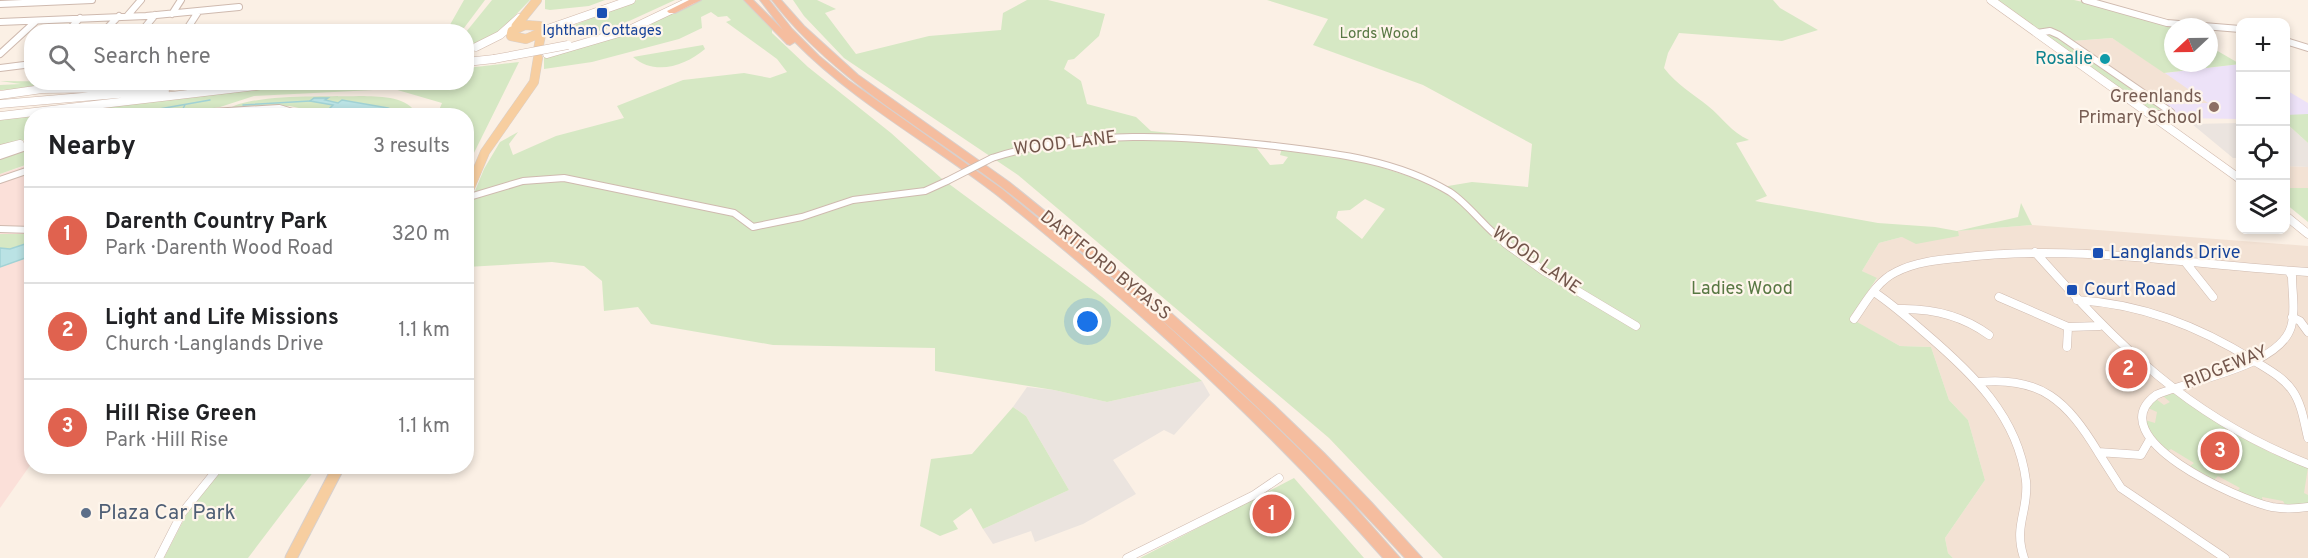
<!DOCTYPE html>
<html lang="en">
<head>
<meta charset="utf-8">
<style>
	:root { --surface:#fff; --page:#f2f2f2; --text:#202124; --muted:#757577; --line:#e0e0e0; --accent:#e0624f }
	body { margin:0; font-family:Overpass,sans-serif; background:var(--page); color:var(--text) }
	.controls { position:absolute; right:18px; top:18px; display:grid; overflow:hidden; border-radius:12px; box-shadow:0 3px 9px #0003 }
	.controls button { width:54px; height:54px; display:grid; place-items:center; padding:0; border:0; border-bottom:2px solid var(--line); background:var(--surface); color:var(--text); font:30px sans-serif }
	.compass { position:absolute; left:2164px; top:18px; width:54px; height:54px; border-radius:50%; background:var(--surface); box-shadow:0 3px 9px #0003; rotate:248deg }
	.you { position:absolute; left:1088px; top:322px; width:21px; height:21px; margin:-15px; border:4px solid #fff; border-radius:50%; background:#1a73e8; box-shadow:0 0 0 9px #1a73e833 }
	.badge { display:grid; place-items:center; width:39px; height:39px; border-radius:50%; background:var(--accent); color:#fff; font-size:20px; font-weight:700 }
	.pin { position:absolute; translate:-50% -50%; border:3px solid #fff; box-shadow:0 2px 6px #0006 }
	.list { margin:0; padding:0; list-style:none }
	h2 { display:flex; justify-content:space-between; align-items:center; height:78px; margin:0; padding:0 24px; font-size:26px }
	h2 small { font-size:20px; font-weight:400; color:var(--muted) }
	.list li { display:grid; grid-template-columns:39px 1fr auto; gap:18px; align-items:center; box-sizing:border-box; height:96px; padding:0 24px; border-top:2px solid var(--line) }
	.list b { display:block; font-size:22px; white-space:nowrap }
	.list p { margin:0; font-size:20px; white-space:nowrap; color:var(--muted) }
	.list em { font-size:20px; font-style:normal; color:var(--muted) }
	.icon { flex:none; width:33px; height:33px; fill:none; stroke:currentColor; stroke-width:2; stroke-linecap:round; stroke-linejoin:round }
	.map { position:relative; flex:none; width:2308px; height:558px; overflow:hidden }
	.search { position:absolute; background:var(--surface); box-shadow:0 3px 9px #0003; left:24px; top:24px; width:450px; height:66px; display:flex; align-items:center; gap:15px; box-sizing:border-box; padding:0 21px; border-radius:24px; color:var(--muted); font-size:22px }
	.panel { position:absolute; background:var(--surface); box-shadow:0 3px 9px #0003; left:24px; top:108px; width:450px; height:366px; border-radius:24px }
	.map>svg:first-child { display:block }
	.residential { fill:#f3e2d4 }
	.commercial { fill:#fbe0d9 }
	.industrial { fill:#ebe4df }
	.education { fill:#ede2f8 }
	.green { fill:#d6e8c4; fill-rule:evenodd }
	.water { fill:#bae2e4; stroke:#a1d2d5; stroke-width:1.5 }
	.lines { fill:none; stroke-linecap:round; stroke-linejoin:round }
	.stream { stroke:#a1d2d5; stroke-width:1.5 }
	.minor-far1-casing { stroke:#cfbaaf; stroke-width:8 }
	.minor-casing { stroke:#cfbaaf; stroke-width:9 }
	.secondary-casing { stroke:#d1b9ac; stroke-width:9 }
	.primary-far1-casing { stroke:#d8d0cd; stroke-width:10 }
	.primary-casing { stroke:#d8d0cd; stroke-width:13 }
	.trunk-casing { stroke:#d8d0cd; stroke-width:2 }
	.minor-far1 { stroke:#fff; stroke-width:6 }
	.minor { stroke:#fff; stroke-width:8 }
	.secondary { stroke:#fff; stroke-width:8 }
	.primary-far1 { stroke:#f7cea0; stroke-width:9 }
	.primary { stroke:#f7cea0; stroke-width:11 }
	.trunk { fill:#f5bd9f; fill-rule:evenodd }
	.minor-bridge-casing { stroke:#cfbaaf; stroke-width:8; stroke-linecap:butt }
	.secondary-bridge-casing { stroke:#d1b9ac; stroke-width:9; stroke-linecap:butt }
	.minor-bridge { stroke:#fff; stroke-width:6 }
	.secondary-bridge { stroke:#fff; stroke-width:8 }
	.transit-dot { fill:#1a4fb4; stroke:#fef5eb; stroke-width:2 }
	.culture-dot { fill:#0f9aa8; stroke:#fef5eb; stroke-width:2 }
	.education-dot { fill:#8d6e63; stroke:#fef5eb; stroke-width:2 }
	.service-dot { fill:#5c6f8a; stroke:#fef5eb; stroke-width:2 }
	.labels { text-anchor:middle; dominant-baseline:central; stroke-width:4.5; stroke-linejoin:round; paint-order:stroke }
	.far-transit-label { font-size:15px; fill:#164399; stroke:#fef5eb }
	.far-park-label { font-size:15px; fill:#587843; stroke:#fef5eb }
	.culture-label { font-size:18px; fill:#0d838f; stroke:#fef5eb; text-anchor:end }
	.education-label { font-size:18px; fill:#785e54; stroke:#fef5eb; text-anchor:end }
	.street-label { font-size:18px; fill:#73564b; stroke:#fef5eb }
	.transit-label { font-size:18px; fill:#164399; stroke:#fef5eb; text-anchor:start }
	.park-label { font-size:18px; fill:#587843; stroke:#fef5eb }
	.near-service-label { font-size:21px; fill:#4e5e75; stroke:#fef5eb; text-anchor:start }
</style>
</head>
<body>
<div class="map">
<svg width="2308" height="558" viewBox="0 0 2308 558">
	<rect width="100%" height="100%" fill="#fbf0e5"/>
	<path class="residential" d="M2112 38 2202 97 2209 103 2163 104 2072 41Z
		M2286 166 2308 167V188H2286Z
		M2032 225 2308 246V558H1953L1948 553 1945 538 1985 480 1968 420 1949 400 1931 347 1900 346 1849 318 1877 279 1862 271 1879 243 1902 237 1959 236 1957 231Z"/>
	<path class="commercial" d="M31 164V464L0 508V174Z"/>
	<path class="industrial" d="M2240 123V158H2233L2192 124Z
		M2286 123 2308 143V167L2286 166Z
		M1202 381 1210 395 1174 435 1164 430 1113 460 1136 494 1083 524 1035 542 1031 531 993 544 983 529 1069 490 1026 416 1013 407 1027 387 1054 390 1107 402Z"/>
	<path class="education" d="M2240 64V119L2181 118 2163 104 2208 103 2165 73Z
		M2286 90 2308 103V117H2286Z"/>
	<path class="green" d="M464 0H485L464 28 447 30Z
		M492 0H530L498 33 467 47 466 32Z
		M545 0H605L589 6 550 10 545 9Z
		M637 0H675L627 22 580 37 572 26Z
		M700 0H744L772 29V33L808 67 891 133 941 178 1102 297 1202 381 1107 402 1054 390 935 371V348L773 345 651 324 638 307 604 311 602 281 584 266 552 262 467 267 466 213 484 169 500 142 518 132 509 144 513 155 556 136 624 118 617 106 683 80 744 73 770 78 787 72 777 59 726 22 731 20 727 16 718 17 711 12 701 17 702 28 679 39 592 62 544 69V57L625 34Z
		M793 0H817L836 9 825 13 856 54 929 36 1001 30 1003 13 1027 0H1048L1105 14 1099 36 1074 59 1068 60 1064 69 1081 81 1087 104 1136 117 1151 131 1252 142 1270 165 1283 164 1288 157 1280 155 1282 148 1346 156 1442 187 1472 182 1528 187 1532 144 1423 85 1313 45 1328 19 1267 0H1773L1780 8 1818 30 1782 41 1679 33 1668 53 1664 68C1677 85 1692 93 1708 106 1723 118 1731 132 1749 140L1736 143 1767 196 1755 201 1878 223 1935 227 1957 231 2018 217 2021 203 2032 225 1958 231 1959 236 1916 244 1902 237 1879 243 1862 271 1877 278 1850 318 1900 346 1931 347 1949 400 1968 420 1985 480 1945 538 1948 553 1953 558H1443L1329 438 1018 175 844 58 804 16ZM1365 199 1385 209 1362 239 1336 218 1338 211 1350 210Z
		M1995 0H2074L2119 10 2175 27 2173 63H2209V46L2240 64 2164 73 2112 38 2072 41 2053 29 2039 31Z
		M2044 34 2059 37 2161 109 2153 112Z
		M703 45 705 49C685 66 655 76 633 57Z
		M519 62 467 167 466 116 437 115 442 103 394 89 254 96 220 107 173 115 32 116 31 138 0 148V119L319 83 466 82 467 68Z
		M0 81 193 83 0 90V85L21 84Z
		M364 96C382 97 408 96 417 115H405L388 108 343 100 339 103 314 98 334 105 330 109 346 115H330L290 106 227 110C250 93 332 97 364 96Z
		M2308 114V143L2286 123V115Z
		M31 146V163L0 174V157Z
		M2286 188H2308V222L2286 204Z
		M0 234H31V256L0 267Z
		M2175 393 2229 431 2271 453 2308 467 2304 493 2308 495V505L2287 508 2283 501 2262 497 2263 503 2236 493 2240 488 2218 476 2214 480 2190 466 2194 463 2171 449 2166 452 2153 442 2145 420 2155 423 2157 412 2148 408 2156 399 2164 405 2170 402 2163 396Z
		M1013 407 1026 416 1069 490 983 529 971 508 953 521 958 529 940 536 920 526 931 459 972 454Z
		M224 467H317L248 558H164L194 500Z
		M1294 478 1364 558H1140Z"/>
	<path class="water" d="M314 98H328L325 100 338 103 342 100 388 108 405 115H346L329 109 333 105 310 101Z
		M31 242V256L0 267V248L10 249Z"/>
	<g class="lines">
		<path class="stream" d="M243 105 310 101
			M181 112 185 105
			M161 115 165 108
			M140 116 142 112 210 100"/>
		<g class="minor-far1-casing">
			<path id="minor-far1" d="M2085 0 2167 23 2240 29
				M0 4 92 0
				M172 14 181 0
				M128 15 141 0
				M0 22 146 16 239 7
				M67 32 80 18
				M103 32 119 16
				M141 32 155 15
				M185 32 198 12
				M2037 33 2050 31 2059 35 2171 112 2154 115
				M2286 41 2308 48
				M0 54 36 21
				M0 68 32 64
				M200 116 212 112 279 108 306 116
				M0 156 32 145
				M992 158C1083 129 1182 135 1275 146 1335 153 1397 160 1450 192 1471 206 1486 230 1507 244
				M0 180 32 169
				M466 198 523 181 564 178 734 213 753 227 802 217 853 200 925 191 947 181
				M0 229 32 230"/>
		</g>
		<g class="minor-casing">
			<path id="minor" d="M1505 243 1544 271 1636 326
				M2035 252C2119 346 2188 417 2308 464
				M2186 263 2213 297
				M2289 272 2292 276C2292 293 2296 311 2291 327 2279 367 2189 380 2156 395 2098 438 2239 500 2272 507 2284 509 2295 509 2308 507
				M1874 292C1892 304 1908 318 1924 332 1972 373 2018 416 2026 481 2029 511 2013 525 2024 558
				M1999 297 2068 327
				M2077 300C2142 304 2198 326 2253 360 2267 369 2283 377 2292 390 2302 404 2304 422 2308 438
				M1898 309C1931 308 1962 315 1989 335
				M2292 317 2300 321 2308 332
				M1854 319C1866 302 1877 281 1896 272 1915 262 1937 260 1958 258 2074 243 2192 265 2308 272
				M2067 347 2068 327 2100 326
				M1979 382C2041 376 2067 401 2098 452
				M2149 441 2141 455 2098 452 2121 488 2225 558
				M159 558 182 513 220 466
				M1127 558 1254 495 1279 478"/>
		</g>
		<g class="secondary-casing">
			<path id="secondary" d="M1991 0 2240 179
				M542 31 631 0
				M476 47 500 35 519 18
				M547 54 629 30 692 0
				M466 62 494 59
				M158 87 215 82
				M0 95 42 89 123 88
				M0 104 165 90
				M0 116 291 82
				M0 149 20 144
				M2286 216 2308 234"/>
		</g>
		<g class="primary-far1-casing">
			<path id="primary-far1" d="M516 26 537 0
				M538 50 542 29 540 26 525 25 512 31 511 36 526 39 540 33
				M466 197 485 152 534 82 538 58"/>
		</g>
		<g class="primary-casing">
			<path id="primary" d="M291 558 339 466"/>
		</g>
		<g class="trunk-casing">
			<path id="trunk" d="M689 0H701L675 13H669L667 11Z
				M744 0H753L783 30 760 0H769L792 29 819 56 848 80 1002 189 1158 317 1257 408 1305 455 1352 504 1400 558H1383C1265 425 1136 306 997 195 930 143 855 103 795 42L790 45 787 44Z
				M772 0H781L804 26 858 75 1009 182 1171 313 1274 405 1324 453 1372 503 1422 558H1405C1286 427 1155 309 1017 199 934 133 837 85 772 0Z"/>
		</g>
		<use href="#minor-far1" class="minor-far1"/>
		<use href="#minor" class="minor"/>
		<use href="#secondary" class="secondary"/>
		<use href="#primary-far1" class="primary-far1"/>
		<use href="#primary" class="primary"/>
		<use href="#trunk" class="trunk"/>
		<g class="minor-bridge-casing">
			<path id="minor-bridge" d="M947 181 992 158"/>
		</g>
		<g class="secondary-bridge-casing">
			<path id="secondary-bridge" d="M494 59 568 45"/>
		</g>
		<use href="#minor-bridge" class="minor-bridge"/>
		<use href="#secondary-bridge" class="secondary-bridge"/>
	</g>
	<g class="transit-dot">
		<rect x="596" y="7" width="12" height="12" rx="3"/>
		<rect x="2092" y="247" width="12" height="12" rx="3"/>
		<rect x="2066" y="284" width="12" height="12" rx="3"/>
	</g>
	<circle class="culture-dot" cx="2105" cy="59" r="6"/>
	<circle class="education-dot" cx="2214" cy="107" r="6"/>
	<circle class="service-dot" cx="86" cy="513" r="6"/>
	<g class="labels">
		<g class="far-transit-label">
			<text x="602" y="31">Ightham Cottages</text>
		</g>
		<g class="far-park-label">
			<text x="1379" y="34">Lords Wood</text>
		</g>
		<g class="culture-label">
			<text x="2093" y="59">Rosalie</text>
		</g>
		<g class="education-label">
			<text x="2202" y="97">Greenlands<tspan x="2202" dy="21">Primary School</tspan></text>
		</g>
		<g class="street-label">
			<text transform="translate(1065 144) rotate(-7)">WOOD LANE</text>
			<text transform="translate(1536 261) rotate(35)">WOOD LANE</text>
			<text transform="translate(1105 266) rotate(39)">DARTFORD BYPASS</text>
			<text transform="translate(2226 368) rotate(-22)">RIDGEWAY</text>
		</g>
		<g class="transit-label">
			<text x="2110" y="253">Langlands Drive</text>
			<text x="2084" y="290">Court Road</text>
		</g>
		<g class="park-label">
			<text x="1742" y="289">Ladies Wood</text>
		</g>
		<g class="near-service-label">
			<text x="98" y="513">Plaza Car Park</text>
		</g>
	</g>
</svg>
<div class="controls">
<button>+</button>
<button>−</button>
<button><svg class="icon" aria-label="locate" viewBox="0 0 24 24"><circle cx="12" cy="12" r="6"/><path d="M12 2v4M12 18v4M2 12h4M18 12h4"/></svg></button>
<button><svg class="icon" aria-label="layers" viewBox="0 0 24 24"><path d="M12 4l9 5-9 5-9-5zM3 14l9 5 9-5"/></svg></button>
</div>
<svg class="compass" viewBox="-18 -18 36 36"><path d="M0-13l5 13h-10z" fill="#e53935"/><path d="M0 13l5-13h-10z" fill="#757577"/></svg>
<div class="you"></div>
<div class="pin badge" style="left:1272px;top:514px">1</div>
<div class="pin badge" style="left:2128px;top:369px">2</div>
<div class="pin badge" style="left:2220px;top:451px">3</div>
<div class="search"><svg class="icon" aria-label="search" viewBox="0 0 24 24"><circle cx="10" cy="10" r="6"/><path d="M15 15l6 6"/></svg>Search here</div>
<section class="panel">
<h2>Nearby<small>3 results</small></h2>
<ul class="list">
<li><span class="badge">1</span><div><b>Darenth Country Park</b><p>Park · Darenth Wood Road</p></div><em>320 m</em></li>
<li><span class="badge">2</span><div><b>Light and Life Missions</b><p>Church · Langlands Drive</p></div><em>1.1 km</em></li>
<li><span class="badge">3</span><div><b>Hill Rise Green</b><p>Park · Hill Rise</p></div><em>1.1 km</em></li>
</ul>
</section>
</div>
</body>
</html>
